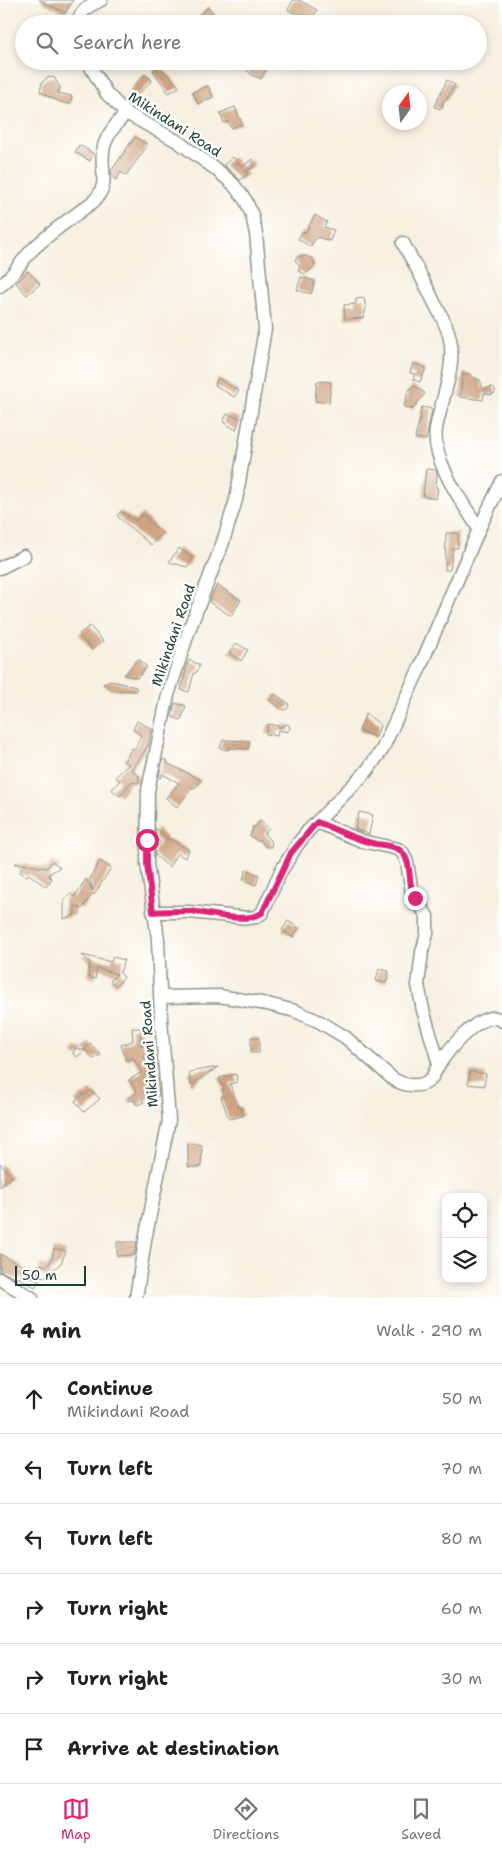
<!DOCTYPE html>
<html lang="en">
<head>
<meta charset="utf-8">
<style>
	:root { --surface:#fff; --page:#f2f2f2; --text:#202124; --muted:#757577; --line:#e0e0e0; --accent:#db2777 }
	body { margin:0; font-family:"Shantell Sans",sans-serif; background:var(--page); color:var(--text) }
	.controls { position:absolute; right:15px; bottom:15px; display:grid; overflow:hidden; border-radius:10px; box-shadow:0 2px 8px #0003 }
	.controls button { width:45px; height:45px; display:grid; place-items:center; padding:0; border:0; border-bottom:1px solid var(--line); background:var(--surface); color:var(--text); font:25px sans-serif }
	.compass { position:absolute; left:382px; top:85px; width:45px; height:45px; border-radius:50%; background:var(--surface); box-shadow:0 2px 8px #0003; rotate:15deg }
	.scale { position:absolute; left:15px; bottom:12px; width:71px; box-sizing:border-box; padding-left:5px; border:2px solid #1f3d34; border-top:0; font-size:14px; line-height:18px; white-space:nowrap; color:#1f3d34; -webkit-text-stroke:4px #fff; paint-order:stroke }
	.stop { position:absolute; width:15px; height:15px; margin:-11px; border:4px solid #db2777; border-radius:50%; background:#fff }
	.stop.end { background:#db2777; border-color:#fff; box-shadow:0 1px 5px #0008 }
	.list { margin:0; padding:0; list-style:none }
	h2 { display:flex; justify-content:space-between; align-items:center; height:65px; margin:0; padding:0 20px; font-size:21px }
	h2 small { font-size:16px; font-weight:400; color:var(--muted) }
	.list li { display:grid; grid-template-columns:32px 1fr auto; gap:15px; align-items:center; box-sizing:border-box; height:70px; padding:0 20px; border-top:1px solid var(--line) }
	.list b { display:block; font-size:19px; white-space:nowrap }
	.list p { margin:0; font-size:16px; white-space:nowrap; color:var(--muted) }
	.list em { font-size:16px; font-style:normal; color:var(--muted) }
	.icon { flex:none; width:28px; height:28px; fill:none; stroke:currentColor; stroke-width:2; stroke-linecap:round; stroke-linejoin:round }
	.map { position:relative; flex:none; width:502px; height:1298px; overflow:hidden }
	.search { position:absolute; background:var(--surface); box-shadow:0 2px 8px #0003; left:15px; right:15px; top:15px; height:55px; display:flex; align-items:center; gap:12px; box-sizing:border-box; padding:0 18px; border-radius:28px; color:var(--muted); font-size:19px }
	.sheet { height:485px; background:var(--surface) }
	nav { display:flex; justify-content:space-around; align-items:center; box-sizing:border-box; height:70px; border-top:1px solid var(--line); background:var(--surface); font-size:14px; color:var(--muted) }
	nav a { display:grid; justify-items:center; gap:2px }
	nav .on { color:var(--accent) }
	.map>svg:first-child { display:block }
	.building { fill:#cda381 }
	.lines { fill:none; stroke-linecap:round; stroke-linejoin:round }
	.minor-casing { stroke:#8b968a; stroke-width:15 }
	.minor { stroke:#fff; stroke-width:12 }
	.route { stroke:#db2777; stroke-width:6 }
	.labels { text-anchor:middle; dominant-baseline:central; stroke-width:5; stroke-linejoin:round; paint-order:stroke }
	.street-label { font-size:14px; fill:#1f3d34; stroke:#fff }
</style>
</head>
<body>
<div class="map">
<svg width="502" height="1298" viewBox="0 0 502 1298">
	<rect width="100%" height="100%" fill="#fff"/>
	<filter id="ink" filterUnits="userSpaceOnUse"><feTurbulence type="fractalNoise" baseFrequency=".02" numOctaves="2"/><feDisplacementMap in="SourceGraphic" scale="10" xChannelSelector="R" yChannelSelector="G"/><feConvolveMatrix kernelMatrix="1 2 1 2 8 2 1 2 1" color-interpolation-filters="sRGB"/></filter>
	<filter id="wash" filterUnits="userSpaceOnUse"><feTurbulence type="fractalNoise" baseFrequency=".0096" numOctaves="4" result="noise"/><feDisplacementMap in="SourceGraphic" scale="20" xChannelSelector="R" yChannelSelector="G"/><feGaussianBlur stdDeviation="1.12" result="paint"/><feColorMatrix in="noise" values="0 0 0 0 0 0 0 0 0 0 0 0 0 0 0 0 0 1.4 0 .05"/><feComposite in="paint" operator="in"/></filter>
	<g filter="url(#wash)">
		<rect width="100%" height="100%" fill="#f7efdf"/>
		<g id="blocks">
			<path class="building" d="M39 0H73L65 13Z
				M293 0H299L317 10 309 24H305L295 18 297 14 288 10Z
				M208 7 216 16 213 24H198V17Z
				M237 61H277L266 69 261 79 252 75Z
				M160 67 170 76 179 87 169 93 153 71Z
				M145 74 152 80 133 100 139 104 136 109 125 100 133 87Z
				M54 77 60 87 58 93 72 96 70 104 60 102 40 92 42 82 47 78Z
				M447 80 455 85 446 101 444 100 441 109 434 107Z
				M208 86 213 97 198 104 193 92Z
				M235 107 242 124 231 128 228 122 224 123 220 113Z
				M135 137 148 145 126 175 121 172 116 180 112 177 111 171Z
				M79 145 94 154 90 161 75 152Z
				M233 157 242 167 252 159 254 164 253 168 245 171 248 174 240 180 224 165Z
				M315 215 327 222 324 227 334 230 330 241 317 237 310 247 298 239 303 231 305 233Z
				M298 256H306L313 259 315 266 305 274 298 271 300 266 295 260Z
				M28 271 40 284 27 295 16 283Z
				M301 277 315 281 311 294 297 290Z
				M364 298 366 309 363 318 345 319 344 305 356 304V299Z
				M413 363 426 368 420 382 413 379 415 374 410 373Z
				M463 373 472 375V377L480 380 483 389 493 387 495 389V393L490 395 484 393 483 400 460 397Z
				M218 378 239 391 234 397 215 385Z
				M317 381 331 382 329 403 315 401Z
				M413 385 425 393 413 409 404 407 408 392Z
				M422 407 432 409 426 440 415 438 421 415 420 414Z
				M227 414 240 418 236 430 223 422Z
				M426 469 436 470 437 474 436 488 438 489 436 499 423 496Z
				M121 511 135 521 142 514 162 533 151 545 117 516Z
				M446 533H458V548H453L450 570H445Z
				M179 548 193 558 187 567 169 562Z
				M217 585 241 600 231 616 209 602Z
				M90 626 103 641 92 650 79 634Z
				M236 643 248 650 241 661 229 653Z
				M138 659 147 667 137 678 124 675Z
				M189 660 200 665 196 673H194L189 692 181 690 186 669H185Z
				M112 681 136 687V691L111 690 103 684Z
				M275 694 288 703 289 706 287 709 283 710 270 701Z
				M175 703 186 706 181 720 172 717Z
				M366 713 380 725 376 737 359 731Z
				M137 721 152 729 148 746 132 770 139 776V782L137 783 131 782 120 796 112 790 120 780 115 777 129 764 124 761 132 748 135 749 141 735 133 730Z
				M268 724 279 726V728L286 724 289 725 290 729 287 732 278 730 277 736 266 734Z
				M223 740 250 741 248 749 229 748 228 750 220 748Z
				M163 759 168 761 167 763 201 780 195 788 193 787 177 807 166 798 179 783 162 774 161 778 159 777Z
				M359 812 373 815 369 834 355 829Z
				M260 821 269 828 264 834 272 842 271 847H266L260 839 258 841 250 836 253 829 252 827H255Z
				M156 828 169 840 170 839 189 850 185 858 177 853 169 867 155 855V849L161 842 155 838Z
				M52 861 60 867 48 875 52 879 46 887 29 874 27 876 20 872 22 869 15 863 47 868Z
				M100 861 111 868 94 895 93 893 82 909 75 905V915L64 919V900L70 893 74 897 86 879 93 891 90 879Z
				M246 870 259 875 256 885 243 880Z
				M288 921 299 928 293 937 282 930Z
				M82 955 111 962 113 957 124 960 120 973 124 977 116 986 110 981 117 974 97 968 95 979 88 977 90 962Z
				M379 969 389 971 386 983 376 981Z
				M132 1028H141V1046L151 1043 154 1052 142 1055 157 1077 159 1096 142 1099 144 1102 137 1105 134 1100 127 1101 137 1092 129 1080 142 1072 133 1058 126 1060 121 1045 133 1041Z
				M251 1037 259 1038V1053H251Z
				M90 1043 101 1055 93 1059 85 1050 77 1057 73 1054 75 1048 84 1050Z
				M218 1067 191 1085 189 1072Z
				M470 1071 486 1074 484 1086 468 1084Z
				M236 1074 237 1082 230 1084 238 1107H241L243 1116 229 1119 221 1097 224 1096 222 1090 224 1089 219 1078Z
				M91 1090 100 1099 84 1112 75 1101 84 1094 85 1096Z
				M188 1143 202 1145 201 1167H188Z
				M0 1163 12 1177 0 1187Z
				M117 1242H137L134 1255 117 1256Z
				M54 1248 66 1251 61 1263 51 1272 49 1278 41 1276 39 1277 40 1275H37L40 1264 47 1266 52 1259Z
				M0 1254 23 1266 21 1270 39 1281 35 1287 18 1277 17 1279 0 1271Z"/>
		</g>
	</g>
	<g filter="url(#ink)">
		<use href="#blocks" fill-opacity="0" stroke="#8b968a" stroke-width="1"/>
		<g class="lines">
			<g class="minor-casing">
				<path id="minor" d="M78 24C80 10 89 6 101 0
					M87 61 107 94 126 113 177 141 217 170 233 184 246 201 252 215 256 234 265 329 236 500 222 545 189 630 168 695 148 790 147 864 158 939 161 1020 169 1120 145 1240 136 1298
					M403 243C414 263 425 283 435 304 441 315 448 327 450 339 456 370 441 399 436 429 431 460 463 503 479 529
					M0 286C14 276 20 262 32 250 50 232 73 217 94 201 112 182 98 167 104 146 108 133 117 123 126 113
					M0 568 24 556
					M317 822 362 841 398 849 403 853 407 862 412 893 427 916V934L422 952 418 985 423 1010 439 1064
					M153 912H189L248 918 256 917 262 913 281 871 297 845 308 831 366 772 382 750 420 667 479 529 502 481
					M160 997 219 996 267 1004 295 1011 320 1022 345 1037 393 1079C403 1085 419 1089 430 1080 434 1076 436 1068 440 1063 449 1049 484 1006 502 1021
					M0 1279 32 1298"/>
			</g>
			<use href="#minor" class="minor"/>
		</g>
	</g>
	<g class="lines" filter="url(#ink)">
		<path class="route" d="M147 840V864L153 912C165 911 177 911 189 911 210 913 243 924 262 913L291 853 317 822C337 830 356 840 376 844 384 845 397 846 402 852 413 864 407 885 415 898"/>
	</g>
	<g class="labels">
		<g class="street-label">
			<text transform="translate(175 124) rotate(33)">Mikindani Road</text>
			<text transform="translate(173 635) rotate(-71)">Mikindani Road</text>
			<text transform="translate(149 1054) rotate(-94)">Mikindani Road</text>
		</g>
	</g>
</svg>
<div class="controls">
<button><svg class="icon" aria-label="locate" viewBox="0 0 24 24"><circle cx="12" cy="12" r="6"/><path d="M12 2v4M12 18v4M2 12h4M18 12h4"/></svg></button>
<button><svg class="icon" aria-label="layers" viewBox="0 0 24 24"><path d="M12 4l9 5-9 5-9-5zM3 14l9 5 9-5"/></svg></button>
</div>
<svg class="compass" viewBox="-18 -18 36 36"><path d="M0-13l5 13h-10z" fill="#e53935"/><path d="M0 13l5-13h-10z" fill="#757577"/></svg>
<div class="scale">50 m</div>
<div class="stop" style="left:147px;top:840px"></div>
<div class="stop end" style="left:415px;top:898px"></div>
<div class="search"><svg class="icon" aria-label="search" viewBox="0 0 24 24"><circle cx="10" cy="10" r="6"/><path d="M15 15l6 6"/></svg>Search here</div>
</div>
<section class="sheet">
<h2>4 min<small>Walk · 290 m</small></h2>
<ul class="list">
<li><svg class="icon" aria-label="ahead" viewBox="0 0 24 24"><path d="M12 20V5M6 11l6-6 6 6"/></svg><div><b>Continue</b><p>Mikindani Road</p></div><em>50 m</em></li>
<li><svg class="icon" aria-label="left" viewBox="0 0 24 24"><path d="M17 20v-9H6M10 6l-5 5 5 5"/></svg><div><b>Turn left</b></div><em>70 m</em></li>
<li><svg class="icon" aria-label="left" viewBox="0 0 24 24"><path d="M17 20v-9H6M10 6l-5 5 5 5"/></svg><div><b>Turn left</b></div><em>80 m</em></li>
<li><svg class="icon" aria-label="right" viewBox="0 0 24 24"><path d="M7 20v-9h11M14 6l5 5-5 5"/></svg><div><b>Turn right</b></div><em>60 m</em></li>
<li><svg class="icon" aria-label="right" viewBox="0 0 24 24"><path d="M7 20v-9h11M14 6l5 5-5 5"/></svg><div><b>Turn right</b></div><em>30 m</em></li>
<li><svg class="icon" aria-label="arrive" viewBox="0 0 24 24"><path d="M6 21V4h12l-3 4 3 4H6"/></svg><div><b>Arrive at destination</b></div></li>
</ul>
</section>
<nav>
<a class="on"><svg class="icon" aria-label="map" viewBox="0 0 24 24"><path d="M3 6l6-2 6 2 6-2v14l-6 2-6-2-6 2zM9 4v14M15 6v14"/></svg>Map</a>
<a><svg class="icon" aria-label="directions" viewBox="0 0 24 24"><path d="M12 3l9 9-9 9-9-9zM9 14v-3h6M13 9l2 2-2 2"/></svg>Directions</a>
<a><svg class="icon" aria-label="saved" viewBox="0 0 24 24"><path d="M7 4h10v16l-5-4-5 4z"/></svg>Saved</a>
</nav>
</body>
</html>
